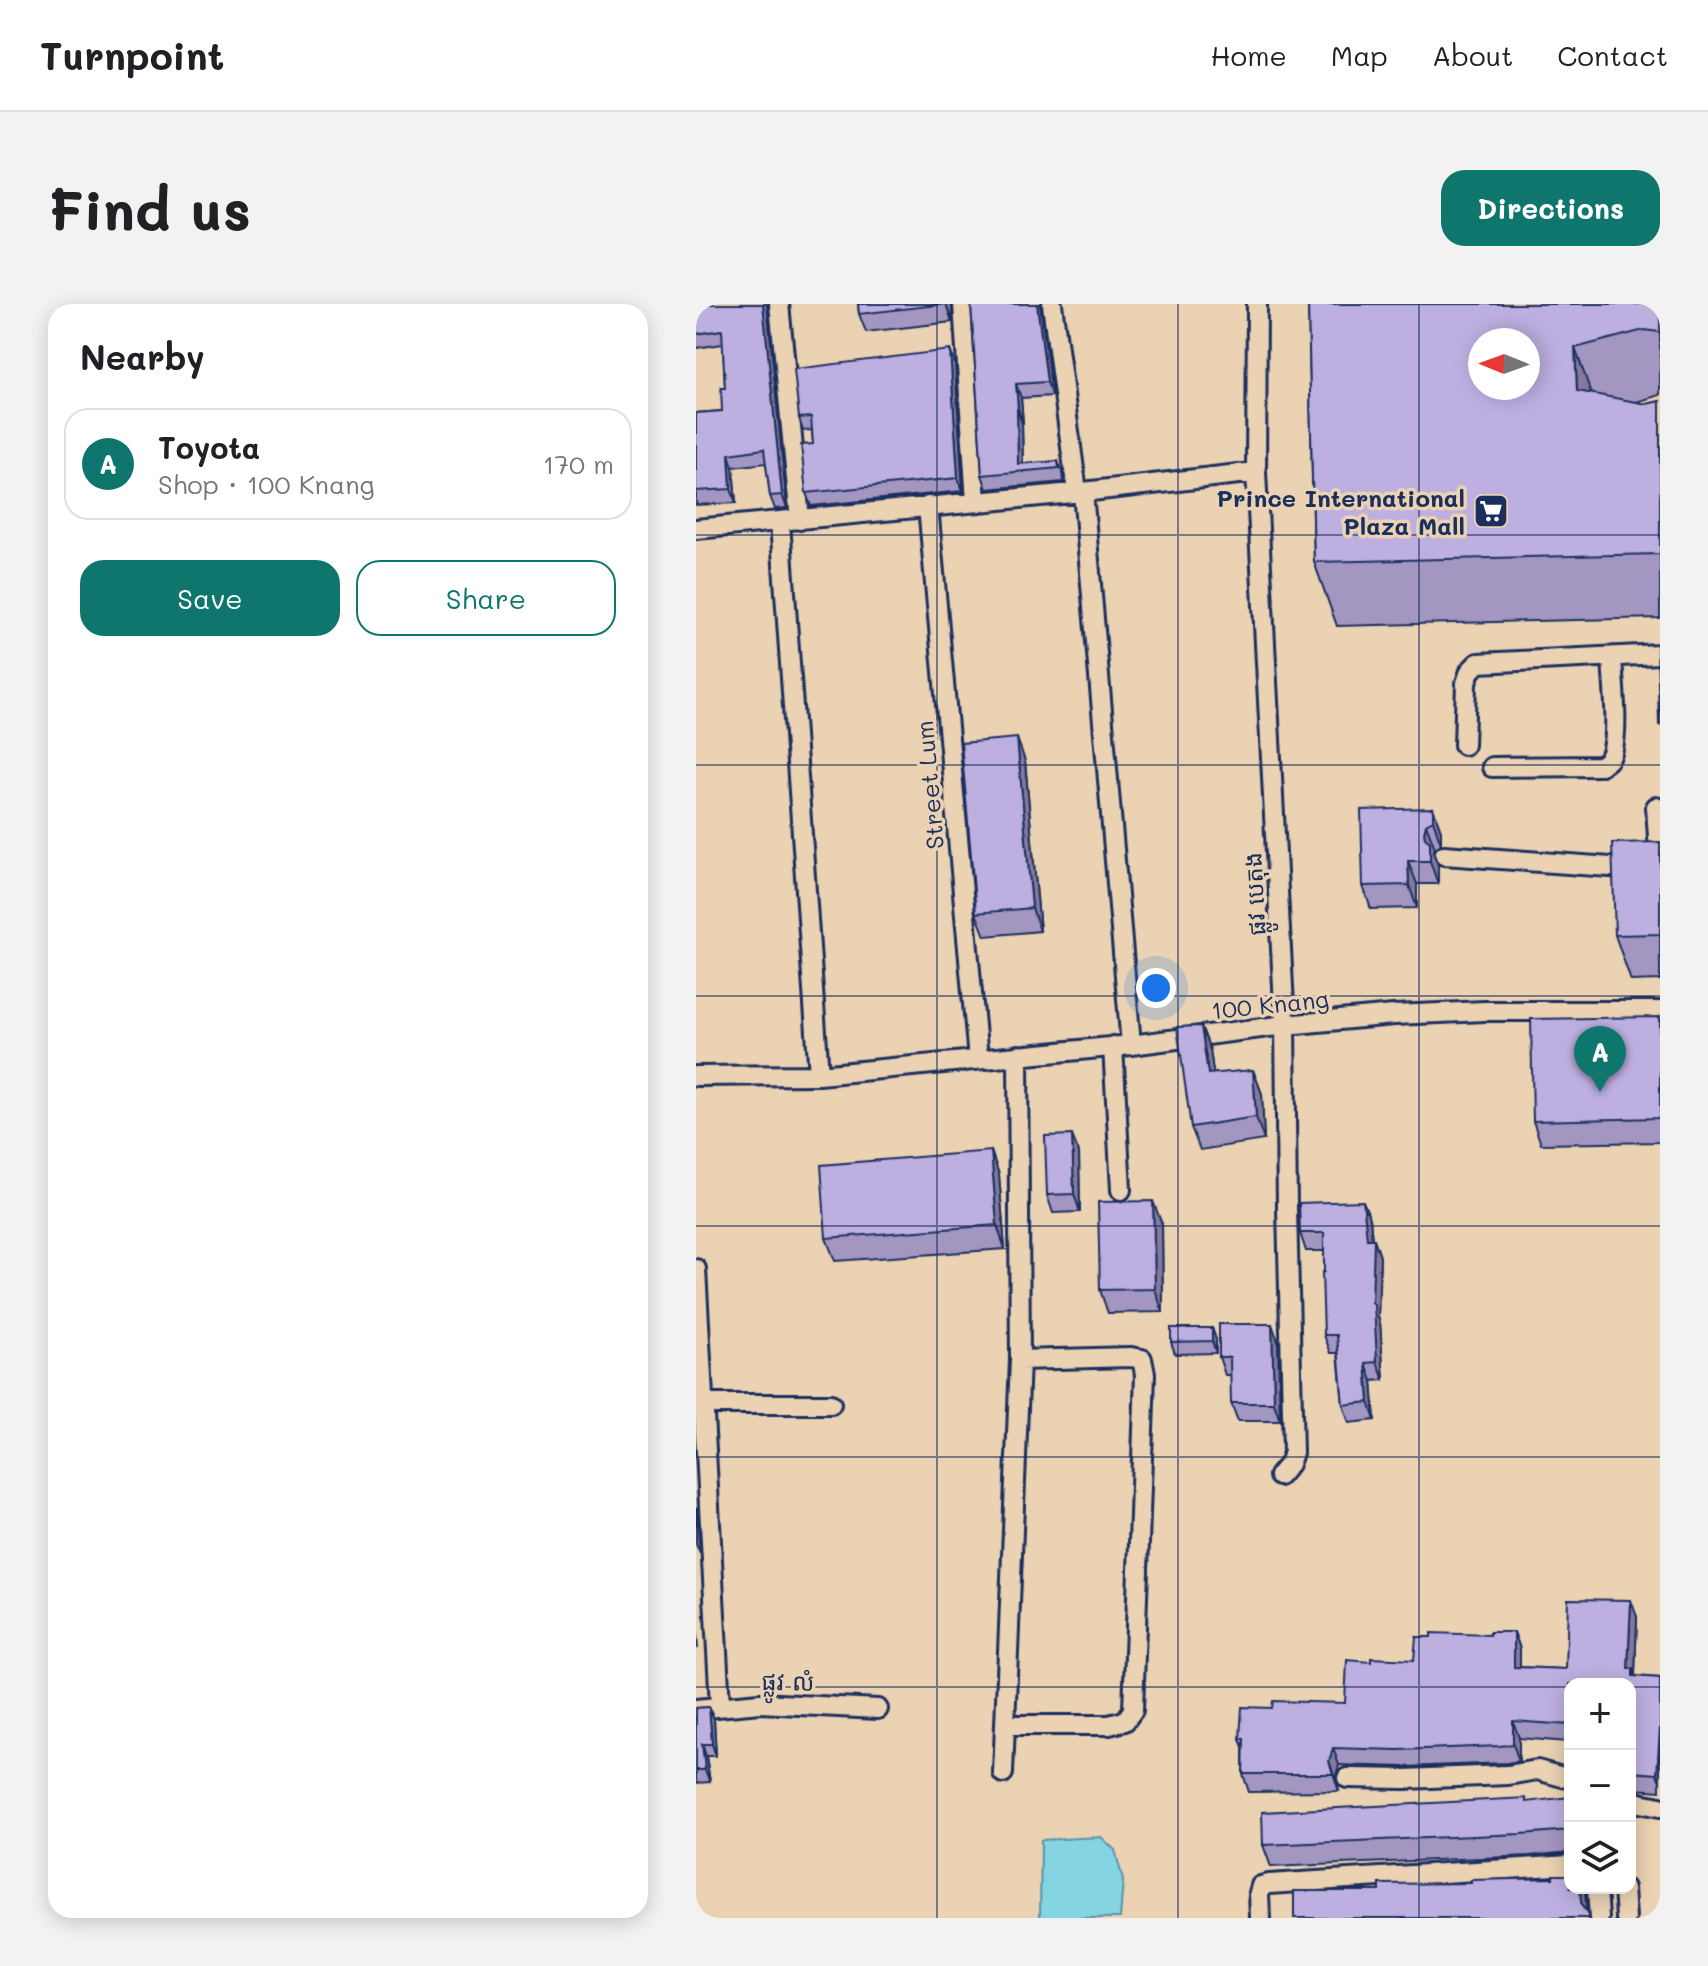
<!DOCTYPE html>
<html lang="en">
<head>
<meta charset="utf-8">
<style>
	:root { --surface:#fff; --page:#f2f2f2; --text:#202124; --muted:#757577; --line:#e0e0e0; --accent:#0f766e }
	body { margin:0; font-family:Mali,"Noto Sans Khmer",sans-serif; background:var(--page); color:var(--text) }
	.controls { position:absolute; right:24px; bottom:24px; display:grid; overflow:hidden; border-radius:16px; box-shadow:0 4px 20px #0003 }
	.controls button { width:72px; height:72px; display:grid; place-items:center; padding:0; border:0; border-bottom:2px solid var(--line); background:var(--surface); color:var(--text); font:40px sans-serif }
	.compass { position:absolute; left:772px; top:24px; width:72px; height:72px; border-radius:50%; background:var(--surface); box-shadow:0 4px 20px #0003; rotate:271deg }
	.you { position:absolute; left:460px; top:684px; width:28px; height:28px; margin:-20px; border:6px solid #fff; border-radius:50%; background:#1a73e8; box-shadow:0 0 0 12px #1a73e833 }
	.badge { display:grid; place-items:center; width:52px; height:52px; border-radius:50%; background:var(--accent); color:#fff; font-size:26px; font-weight:700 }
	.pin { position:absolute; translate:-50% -66px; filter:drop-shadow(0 2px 4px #0008) }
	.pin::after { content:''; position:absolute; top:42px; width:28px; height:24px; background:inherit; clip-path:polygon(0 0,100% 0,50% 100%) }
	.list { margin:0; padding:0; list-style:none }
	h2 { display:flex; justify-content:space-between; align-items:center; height:104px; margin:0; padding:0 32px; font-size:34px }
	h2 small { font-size:26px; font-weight:400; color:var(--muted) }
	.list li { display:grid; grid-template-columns:52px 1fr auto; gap:24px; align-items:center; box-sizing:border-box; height:112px; margin:0 16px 16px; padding:0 16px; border:2px solid var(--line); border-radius:24px }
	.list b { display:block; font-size:30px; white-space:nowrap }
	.list p { margin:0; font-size:26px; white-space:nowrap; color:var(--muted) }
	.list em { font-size:26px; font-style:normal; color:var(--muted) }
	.actions { display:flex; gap:16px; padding:24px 32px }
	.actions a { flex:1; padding:18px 0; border:2px solid var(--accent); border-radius:24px; text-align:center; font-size:28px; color:var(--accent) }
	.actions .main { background:var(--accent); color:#fff }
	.icon { flex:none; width:44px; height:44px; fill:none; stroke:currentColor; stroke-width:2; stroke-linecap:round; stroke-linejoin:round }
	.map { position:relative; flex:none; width:964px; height:1614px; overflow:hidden; border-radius:24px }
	header { display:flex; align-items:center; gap:48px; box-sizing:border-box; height:112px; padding:0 40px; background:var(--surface); border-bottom:2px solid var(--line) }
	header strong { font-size:38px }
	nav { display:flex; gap:44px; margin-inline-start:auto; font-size:28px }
	.intro { display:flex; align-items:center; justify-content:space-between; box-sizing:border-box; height:192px; padding:0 48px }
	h1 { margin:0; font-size:56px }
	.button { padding:20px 36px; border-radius:24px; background:var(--accent); color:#fff; font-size:28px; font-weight:700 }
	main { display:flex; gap:48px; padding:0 48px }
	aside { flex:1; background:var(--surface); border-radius:24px; box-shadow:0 4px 20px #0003 }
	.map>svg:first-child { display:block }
	.water { fill:#84d4e1; stroke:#5a92ad; stroke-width:2 }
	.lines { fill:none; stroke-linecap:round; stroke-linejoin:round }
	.minor-casing { stroke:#1b2f5e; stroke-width:24 }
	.minor { stroke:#ead2b2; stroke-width:18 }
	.wall { fill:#a396c1; stroke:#1b2f5e; stroke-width:2 }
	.shaded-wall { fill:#847a9d; stroke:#1b2f5e; stroke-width:2 }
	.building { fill:#bdafe0; stroke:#1b2f5e; stroke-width:2; fill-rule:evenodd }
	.grid { fill:none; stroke:#1b2f5e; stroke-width:2; stroke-opacity:0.55 }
	.labels { text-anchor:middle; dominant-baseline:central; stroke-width:7; stroke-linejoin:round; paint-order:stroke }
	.poi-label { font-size:24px; font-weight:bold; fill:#1b2f5e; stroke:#ead2b2; text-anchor:end }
	.street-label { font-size:24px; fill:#1b2f5e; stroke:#ead2b2 }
</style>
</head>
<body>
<header>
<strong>Turnpoint</strong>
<nav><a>Home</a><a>Map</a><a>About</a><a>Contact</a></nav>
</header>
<div class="intro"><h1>Find us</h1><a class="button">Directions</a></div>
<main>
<aside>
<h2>Nearby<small></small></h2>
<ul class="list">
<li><span class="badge">A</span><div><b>Toyota</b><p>Shop · 100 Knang</p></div><em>170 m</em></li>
</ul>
<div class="actions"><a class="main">Save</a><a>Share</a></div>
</aside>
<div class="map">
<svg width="964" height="1614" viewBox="0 0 964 1614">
	<rect width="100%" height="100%" fill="#ead2b2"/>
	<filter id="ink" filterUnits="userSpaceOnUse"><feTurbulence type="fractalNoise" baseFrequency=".0125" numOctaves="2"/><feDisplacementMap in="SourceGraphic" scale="16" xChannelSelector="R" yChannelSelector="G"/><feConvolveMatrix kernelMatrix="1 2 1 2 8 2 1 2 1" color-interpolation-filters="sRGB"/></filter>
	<g filter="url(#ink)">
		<path class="water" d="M405 1533 419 1546 427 1576 424 1614H344L345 1536Z"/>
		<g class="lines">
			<g class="minor-casing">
				<path id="minor" d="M83 0 104 216
					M267 0 280 198
					M356 0 381 188
					M561 0 560 168 589 721 591 905 597 1149 593 1160 583 1172
					M387 188 435 741
					M232 202 282 755
					M84 218 123 771
					M0 225 387 188 560 168
					M768 441 770 379 774 367 782 359 964 350
					M796 463 903 462C909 459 913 457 916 449 923 424 917 379 916 353
					M960 503 963 548
					M748 551 942 565 964 547
					M417 742 425 886
					M0 772 123 771 435 741 589 721 698 711 789 707H964
					M0 965 24 1402
					M8 1100H135
					M0 1405 64 1399 182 1405
					M310 1421H413L429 1417 437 1406 449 1070 446 1055 435 1053 324 1056
					M307 1469 324 1056 322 751
					M651 1474 708 1475 812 1471 841 1466 874 1475
					M934 1497 964 1503
					M901 1584 903 1614
					M928 1584 930 1614
					M564 1614 563 1589 565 1582 573 1580 874 1561"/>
			</g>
			<use href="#minor" class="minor"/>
		</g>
		<path class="wall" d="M0 0H71L91 204 79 205 74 192 70 159 37 163 40 199 0 201V109L26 107 29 84 27 40 0 44Z
			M162 0H256V18L170 28 163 10Z
			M275 0H344L356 92 325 94 327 119H326L327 160 362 157 367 171 368 178 291 185 286 171Z
			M612 0H964V91L940 98 951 100 964 97V314L641 322 618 258Z
			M254 46 259 60 267 187 115 202 110 189 117 140 116 126 107 127 103 114Z
			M329 457 344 627 289 632 280 609Z
			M737 504 745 527V540L739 544 737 548 742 561V580H721V604L675 605 667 582Z
			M964 538V676L935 677 919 631Z
			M964 713V838L845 840 837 817Z
			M505 722 514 746 517 770 557 766 566 790 568 836 504 846 495 823Z
			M295 847 303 871 309 945 139 957 130 934Z
			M383 849 384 908 357 909 351 891Z
			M674 914 676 935H678L684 953 682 1013 684 1018 688 1076 676 1077 679 1116 653 1119 647 1101 642 1049H635L628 1031V947H610L604 929Z
			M466 920 467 1008 412 1009 404 986Z
			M516 1024 520 1036V1049L479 1050 475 1038Z
			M582 1037 584 1117H542L535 1099V1071H529L523 1053Z
			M941 1313 939 1372 964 1374V1487L938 1485 936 1478H934V1380H874V1453L872 1447V1438L823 1434V1457L811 1459 708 1463 643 1461 639 1475 643 1487 553 1488 547 1470V1443L544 1435 576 1404 649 1399 675 1358 718 1356 794 1331 818 1328 824 1345V1363L870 1365Z
			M13 1403 18 1415 20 1452H10L14 1478 0 1479V1404Z
			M874 1493V1548L833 1552 575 1563 567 1541Z"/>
		<path class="shaded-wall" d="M67 0H71L91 204 86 191Z
			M250 0H256V18Z
			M341 0H344L356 92 351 78Z
			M879 44 902 108 881 87Z
			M254 46 259 60 267 187 262 174Z
			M320 80 325 94 327 119 322 105Z
			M321 105 326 119 327 167 322 160Z
			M33 150 37 163 40 199 35 185Z
			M321 434 329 457 344 627 336 604Z
			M737 504 745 527V540L737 516Z
			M730 520 739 544 737 548 742 561V580L734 557 728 528Z
			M712 557 721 580V604L713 581Z
			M505 722 514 746 521 793 512 770Z
			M557 766 566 790 568 836 560 813Z
			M376 831 383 849 384 908 378 890Z
			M295 847 303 871 309 945 301 921Z
			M457 897 466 920 467 1008 459 985Z
			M667 897 674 914 677 950 678 935 684 953 682 1013 684 1018 688 1076 681 1058Z
			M576 1020 582 1037 584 1117 578 1099Z
			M516 1024 520 1036V1049L516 1037Z
			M670 1059 676 1077 679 1116 673 1098Z
			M0 1203 1 1206 4 1250 0 1240Z
			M935 1296 941 1313 939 1370 943 1383 932 1365Z
			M0 1319 2 1345 0 1338Z
			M818 1328 824 1345V1380L818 1363Z
			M13 1403 18 1415 20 1452 16 1440Z
			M817 1417 823 1434V1457L817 1440Z
			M964 1424V1477L961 1470Z
			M6 1440 10 1452 14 1478 9 1466Z
			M637 1444 643 1461 639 1475 643 1487 633 1457Z
			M884 1584H888L889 1588 891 1614 885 1598Z"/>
		<path class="building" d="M0 0H67L86 191 74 192 68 145 33 150 35 185 0 187V109L26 107 25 84H29L26 26 0 30Z
			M162 0H250L163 10Z
			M275 0H341L351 78 320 80 322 105H321L322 160 362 157 363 164 286 171Z
			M612 0H964V28L948 26 879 44 881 87 951 100 964 97V250L618 258ZM784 36H832V84H784Z
			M254 46 262 174 110 189 105 141 117 140 115 113 103 114 98 65Z
			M964 342V421H963L961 343Z
			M321 434 336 604 280 609 265 439Z
			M737 504V516L730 520 728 528 729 534 734 538V557H712L713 581 667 582 665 506Z
			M964 538V630L919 631 916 539Z
			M964 713V814L837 817 835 715Z
			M505 722 512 770 557 766 560 813 495 823 481 723Z
			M376 831 378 890 351 891 349 832Z
			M295 847 301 921 130 934 125 861Z
			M457 897 459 985 404 986 402 898Z
			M667 897 671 935H678L676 1000H678L681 1058 670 1059 673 1098 647 1101 641 1031H628L626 968H628V929H604L603 899Z
			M523 1020H576L578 1099H535L534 1053H523Z
			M475 1024H516V1037L475 1038Z
			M872 1295 935 1296 932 1365H937V1372L964 1374V1424L961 1470 934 1468V1380H874V1448L872 1447 874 1421 817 1417V1440L804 1442 702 1446 637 1444 633 1457 637 1470H547L548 1435H544L546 1403 576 1404 577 1397 649 1399 651 1356 675 1358V1354L718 1356 720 1333H735V1329L794 1331V1328H818V1363L870 1365Z
			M13 1403 16 1440H6L9 1466H0V1404Z
			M874 1493V1526L825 1530 567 1541 566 1508 830 1494V1498Z
			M857 1571H874V1584H884L885 1598 887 1604 892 1608V1614H598V1587H684V1580L775 1579V1576L857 1574Z"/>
	</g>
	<path class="grid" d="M241 0V1614M482 0V1614M723 0V1614M0 231H964M0 461H964M0 692H964M0 922H964M0 1153H964M0 1383H874M934 1383H964"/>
	<defs>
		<g id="supermarket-square" transform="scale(1.8)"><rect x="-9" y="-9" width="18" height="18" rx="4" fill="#1b2f5e" stroke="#ead2b2"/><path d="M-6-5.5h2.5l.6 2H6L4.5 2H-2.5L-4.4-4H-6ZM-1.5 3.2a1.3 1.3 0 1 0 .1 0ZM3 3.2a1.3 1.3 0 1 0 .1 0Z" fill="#fff"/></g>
	</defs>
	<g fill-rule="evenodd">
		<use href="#supermarket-square" x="795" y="207"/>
	</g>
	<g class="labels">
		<g class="poi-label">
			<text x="769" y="193">Prince International<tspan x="769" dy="28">Plaza Mall</tspan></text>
		</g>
		<g class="street-label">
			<text transform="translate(233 481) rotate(-95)">Street Lum</text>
			<text transform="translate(558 590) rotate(-93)">ផ្លូវ បេតុង</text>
			<text transform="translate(574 700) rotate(-6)">100 Knang</text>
			<text transform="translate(92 1377) rotate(1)">ផ្លូវ លំ</text>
		</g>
	</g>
</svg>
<div class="controls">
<button>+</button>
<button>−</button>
<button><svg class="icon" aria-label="layers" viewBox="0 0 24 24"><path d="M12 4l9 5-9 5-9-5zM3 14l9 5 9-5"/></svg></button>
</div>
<svg class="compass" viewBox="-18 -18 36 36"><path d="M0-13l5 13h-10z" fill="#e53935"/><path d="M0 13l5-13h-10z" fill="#757577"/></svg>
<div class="you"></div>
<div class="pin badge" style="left:904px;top:788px">A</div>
</div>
</main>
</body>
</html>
